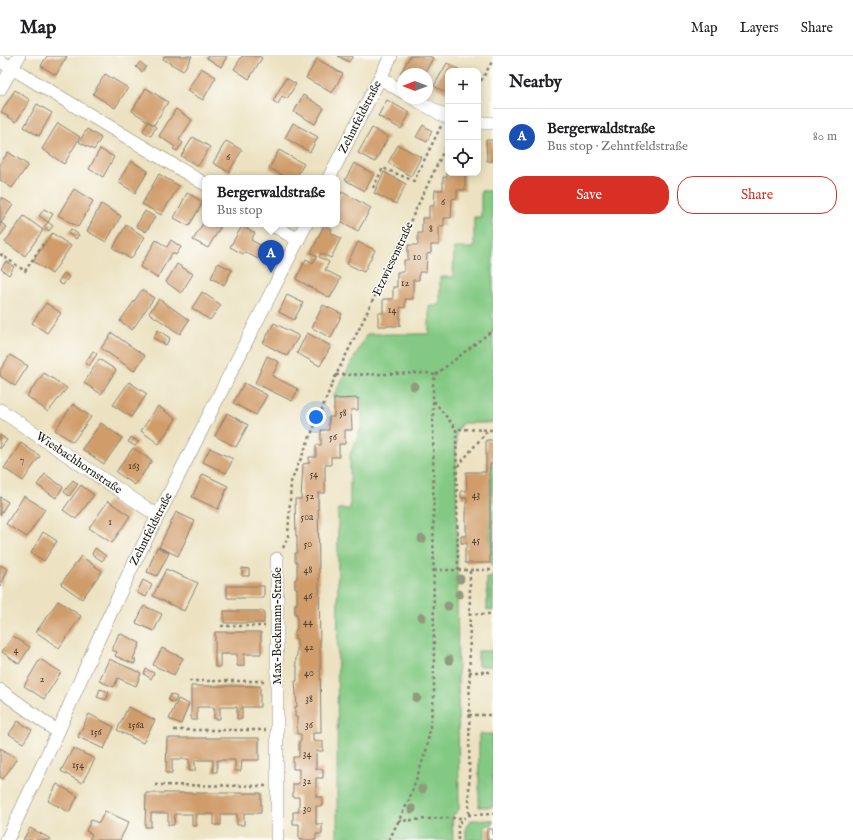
<!DOCTYPE html>
<html lang="en">
<head>
<meta charset="utf-8">
<style>
	:root { --surface:#fff; --page:#f6f6f6; --text:#202124; --muted:#757577; --line:#e0e0e0; --accent:#d93025 }
	body { margin:0; font-family:"IM FELL English",serif; background:var(--page); color:var(--text) }
	.controls { position:absolute; right:12px; top:12px; display:grid; overflow:hidden; border-radius:8px; box-shadow:0 2px 10px #0003 }
	.controls button { width:36px; height:36px; display:grid; place-items:center; padding:0; border:0; border-bottom:1px solid var(--line); background:var(--surface); color:var(--text); font:20px sans-serif }
	.compass { position:absolute; left:397px; top:12px; width:36px; height:36px; border-radius:50%; background:var(--surface); box-shadow:0 2px 10px #0003; rotate:270deg }
	.you { position:absolute; left:316px; top:361px; width:14px; height:14px; margin:-10px; border:3px solid #fff; border-radius:50%; background:#1a73e8; box-shadow:0 0 0 6px #1a73e833 }
	.badge { display:grid; place-items:center; width:26px; height:26px; border-radius:50%; background:var(--accent); color:#fff; font-size:13px; font-weight:700 }
	.pin { position:absolute; translate:-50% -33px; filter:drop-shadow(0 1px 2px #0008) }
	.pin::after { content:''; position:absolute; top:21px; width:14px; height:12px; background:inherit; clip-path:polygon(0 0,100% 0,50% 100%) }
	.popup { position:absolute; left:202px; top:119px; width:138px; height:52px; box-sizing:border-box; display:grid; place-content:center; border-radius:8px; background:var(--surface); filter:drop-shadow(0 1px 3px #0005); font-size:13px; white-space:nowrap; color:var(--muted) }
	.popup b { font-size:15px; color:var(--text) }
	.popup::after { content:''; position:absolute; left:50%; top:100%; margin-left:-8px; border:8px solid transparent; border-top-color:var(--surface) }
	.list { margin:0; padding:0; list-style:none }
	h2 { display:flex; justify-content:space-between; align-items:center; height:52px; margin:0; padding:0 16px; font-size:17px }
	h2 small { font-size:13px; font-weight:400; color:var(--muted) }
	.list li { display:grid; grid-template-columns:26px 1fr auto; gap:12px; align-items:center; box-sizing:border-box; height:56px; padding:0 16px; border-top:1px solid var(--line) }
	.list b { display:block; font-size:15px; white-space:nowrap }
	.list p { margin:0; font-size:13px; white-space:nowrap; color:var(--muted) }
	.list em { font-size:13px; font-style:normal; color:var(--muted) }
	.actions { display:flex; gap:8px; padding:12px 16px }
	.actions a { flex:1; padding:9px 0; border:1px solid var(--accent); border-radius:16px; text-align:center; font-size:14px; color:var(--accent) }
	.actions .main { background:var(--accent); color:#fff }
	.icon { flex:none; width:22px; height:22px; fill:none; stroke:currentColor; stroke-width:2; stroke-linecap:round; stroke-linejoin:round }
	.map { position:relative; flex:none; width:493px; height:784px; overflow:hidden }
	header { display:flex; align-items:center; gap:24px; box-sizing:border-box; height:56px; padding:0 20px; background:var(--surface); border-bottom:1px solid var(--line) }
	header strong { font-size:19px }
	nav { display:flex; gap:22px; margin-inline-start:auto; font-size:14px }
	main { display:flex }
	aside { flex:1; background:var(--surface) }
	.map>svg:first-child { display:block }
	.green { fill:#83c983; stroke:#507250 }
	.building { fill:#d09c6a }
	.lines { fill:none; stroke-linecap:round; stroke-linejoin:round }
	.minor-casing { stroke:#847f6e; stroke-width:14 }
	.path { stroke:#847f6e; stroke-width:2.5; stroke-dasharray:3 3; stroke-linecap:butt }
	.minor { stroke:#fff; stroke-width:13 }
	.tree { fill:#909b7d }
	.labels { text-anchor:middle; dominant-baseline:central; stroke-width:3; stroke-linejoin:round; paint-order:stroke }
	.number-label { font-size:10px; fill:#493c30 }
	.street-label { font-size:12px; fill:#1c1c1c; stroke:#fdfcf7 }
</style>
</head>
<body>
<header>
<strong>Map</strong>
<nav><a>Map</a><a>Layers</a><a>Share</a></nav>
</header>
<main>
<div class="map">
<svg width="493" height="784" viewBox="0 0 493 784">
	<rect width="100%" height="100%" fill="#fdfcf7"/>
	<filter id="ink" filterUnits="userSpaceOnUse"><feTurbulence type="fractalNoise" baseFrequency=".025" numOctaves="2"/><feDisplacementMap in="SourceGraphic" scale="8" xChannelSelector="R" yChannelSelector="G"/><feConvolveMatrix kernelMatrix="1 2 1 2 8 2 1 2 1" color-interpolation-filters="sRGB"/></filter>
	<filter id="wash" filterUnits="userSpaceOnUse"><feTurbulence type="fractalNoise" baseFrequency=".012" numOctaves="4" result="noise"/><feDisplacementMap in="SourceGraphic" scale="16" xChannelSelector="R" yChannelSelector="G"/><feGaussianBlur stdDeviation="0.9" result="paint"/><feColorMatrix in="noise" values="0 0 0 0 0 0 0 0 0 0 0 0 0 0 0 0 0 1.4 0 .05"/><feComposite in="paint" operator="in"/></filter>
	<g filter="url(#wash)">
		<rect width="100%" height="100%" fill="#ece2c1"/>
		<path class="green" d="M481 135H493V367H462L456 376 459 754 452 760 453 784H337L338 453H350V399L362 370V342L333 341 367 278H429V250L440 249V221H453L454 192H474V161H481Z
			M490 408H493V511L490 507Z
			M487 521H493V555L487 554Z
			M478 595H493V610H478Z
			M479 678H493V751H479Z
			M471 764H493V769H485V784H466V771Z"/>
		<g id="blocks">
			<path class="building" d="M47 0H67L56 19 41 10Z
				M164 0H192L183 15 163 3Z
				M208 0H227L221 11 207 2Z
				M242 0H259L262 2 249 23 234 13Z
				M338 0H353L349 6Z
				M410 0H429L433 2 424 18H403V19L400 18Z
				M317 3 343 18 332 37 306 22Z
				M140 6 146 11 142 16 136 11Z
				M447 7 462 15H448V38L434 30Z
				M201 12 216 21 203 44 187 35Z
				M105 18 128 32 115 52 93 38Z
				M286 22 296 28 287 43 282 40 278 48 273 45Z
				M146 32 168 46 154 69 132 55Z
				M15 34 30 44 16 66 1 56Z
				M303 39 324 52 315 68 294 56Z
				M387 44 410 57 401 73 378 60Z
				M37 48 52 57 39 80 24 71Z
				M176 53 192 64 179 84 183 87 177 95 173 93 175 91 159 80Z
				M148 66 156 71 151 80 143 75Z
				M58 67 80 81 64 108 42 93Z
				M293 67 318 81 310 96 285 82Z
				M423 69 432 75 427 86 416 81Z
				M372 72 388 81 375 106 358 97Z
				M87 73 101 82 94 94 79 86Z
				M193 81 210 91 198 110 181 100Z
				M486 84H493V105H487Z
				M226 85 242 94 229 116 213 107Z
				M398 89 421 101 411 120 388 107Z
				M100 93 114 101 103 121 89 113Z
				M279 94 304 108 296 122H288L269 112Z
				M8 96 28 109 12 132 0 124V108Z
				M131 105 148 115 135 137 118 126Z
				M354 107 374 118 365 135 345 124Z
				M384 116 406 128 396 148 374 137Z
				M447 117H465V134H457V142L452 143 451 162H444V170H439V189H431V197L427 198 426 216H419V224H413V243H405V252L400 251V270H378V257H383V243H393V231H397V216H404V204H408V189H418V177H422V162H429V150H434L435 134H443V121H447Z
				M159 118 179 130 161 159 142 148Z
				M74 133 93 145 78 171 58 159Z
				M342 136 371 152 358 175 337 163V145Z
				M187 137 203 146 189 170 174 162Z
				M1 141 13 149 1 167 7 171 0 180Z
				M101 148 121 160 106 186 87 175Z
				M44 153 53 158 48 166 39 160Z
				M145 155 155 161 146 176 136 170Z
				M24 160 43 174 25 200 5 186Z
				M205 164V168H217L221 170 208 192 193 184Z
				M48 166 53 170 49 175 44 171Z
				M126 169 145 181 131 203 113 192Z
				M324 169 332 173 331 177 341 182 331 202 321 197 319 201 329 206 325 214 341 222 330 242 296 223 306 203 313 207 317 200 311 197Z
				M242 170 255 177 251 184 264 191 258 203 245 196 243 198 230 191Z
				M71 173 79 179 76 183 68 177Z
				M52 177 71 190 52 218 33 205Z
				M156 184 167 191 171 184 181 191 176 199 172 197 157 222 140 211Z
				M358 186 375 194 364 216 347 208Z
				M6 205 14 211 9 219 1 213Z
				M218 207 232 214 224 229 211 222Z
				M177 208 193 218 181 237 166 226Z
				M64 217 69 221 63 229 58 226Z
				M142 234 154 242 132 274 120 265Z
				M202 236 221 249 210 264 192 252Z
				M287 239 303 247 294 264 279 256Z
				M159 243 189 264 180 278 149 257Z
				M46 247 61 257 47 277 32 267Z
				M323 249 342 258 331 282 312 272Z
				M274 267 299 280 287 300 263 287Z
				M158 274 170 282 166 289 153 282Z
				M112 277 145 300 134 315 101 292Z
				M307 277 331 290 320 310 297 297Z
				M93 295 97 298 89 310 85 307Z
				M10 299 28 310 15 330 0 320V314Z
				M267 300 279 306 272 320 298 333 292 345 255 327Z
				M99 303 116 314 101 338 84 327Z
				M44 317 67 332 48 356 27 340Z
				M129 326 147 338 131 361 113 349Z
				M244 327 267 339 256 359 233 347Z
				M358 342V354H351L352 374H345V388H339V401H331V409H325V437H318L321 677H313V685H323V695H316V713H323V722H316V741H322V750H316V768H322V778H316V784H299V768H293V756H299V741H293V728H299V713H293V701H299V685H301V678H297V661H295V651H297L295 625H297V610H296V600H297V583H295V574H297V558H295V548H297V532H295V523H297V506H295V497H297V480H296L295 443H301L303 408 309 407V401H316V389H321V374H329V361H334V343Z
				M73 348 91 361 73 386 55 374Z
				M158 350 176 363 159 388 141 375Z
				M227 357 248 369 236 391 215 380Z
				M101 367 122 382 104 408 82 393Z
				M0 379 7 384 0 393Z
				M131 381 138 386 135 390 128 386Z
				M486 384H493V408H490V507H465V492H467V487H461V480H467V475H466V447H467V442H461V435H467L466 416H486Z
				M21 387 40 400 23 425 4 412Z
				M133 392 152 405 135 429 116 416Z
				M210 392 233 403 226 417 203 406Z
				M45 418 63 431 56 442 37 429Z
				M203 418 228 430 218 453 192 441Z
				M73 424 78 428 69 440 64 436Z
				M81 429 94 439 76 463 63 454Z
				M24 440 45 453 27 481 6 468Z
				M0 441 8 446 0 459Z
				M108 445 130 460 112 487 89 472Z
				M176 456 195 465 178 500 159 491Z
				M43 476 57 485 44 505 31 497Z
				M157 491 169 497 157 520 147 516Z
				M95 492 106 500 102 505 92 498Z
				M81 500 102 515 82 543 61 528Z
				M0 509 8 513 0 531Z
				M242 512 249 513V520H242Z
				M166 513 198 527 184 555 153 540Z
				M143 524 152 529 146 541 137 537Z
				M227 530H264V542H227Z
				M58 545 81 560 59 592 36 576Z
				M144 550 162 558 154 575 136 567Z
				M224 555H264V567H224Z
				M215 576H261V598H244V610H237V598H220V611H215Z
				M119 577 140 587 133 603 136 604 134 608 115 600 117 596 112 594Z
				M13 580 30 591 19 608 2 596Z
				M162 592 183 602 174 619 153 609Z
				M40 603 61 616 44 643 24 630Z
				M109 603 141 617 136 630 118 622 114 631 99 625Z
				M146 613 154 617 151 623 144 618Z
				M191 630H260V651H242V663H237V651H220V663H214V651H197V664H191Z
				M100 633 109 636 106 644 97 641Z
				M171 638 177 641 174 647 168 644Z
				M178 643 189 648 181 668 169 663Z
				M128 651 155 664 143 687 117 674Z
				M89 658 114 671 104 693 78 681Z
				M18 665 32 674 23 687 9 678Z
				M167 682H259V704H242L241 715H235V704H217V716H213V704H195V715H189V703H172V717H166Z
				M0 692 17 702 3 723 0 721Z
				M73 692 95 703 82 727 61 715Z
				M57 728 78 740 69 756 48 745Z
				M146 737H261V757H244V769H237V758H221V769H214V758H196V770H192V758H175L174 769H168V757H151V771H145Z
				M105 755 129 766 120 784H89L92 778 86 775 91 764 99 767Z
				M30 772 51 783 50 784H23Z
				M487 773H493V784H487Z"/>
		</g>
	</g>
	<g filter="url(#ink)">
		<use href="#blocks" fill-opacity="0" stroke="#847f6e" stroke-width="1"/>
		<g class="lines">
			<g class="minor-casing">
				<path id="minor" d="M0 5 205 128
					M380 22 403 36
					M0 33 19 0
					M413 42 448 62
					M478 67H493
					M329 122 391 0
					M271 168 298 184
					M0 354 158 460
					M277 503V784
					M0 634 58 676
					M7 784 58 676 92 597 131 513 306 168"/>
			</g>
			<path class="path" d="M478 30 493 4
				M373 132 383 112 414 125 441 70
				M0 198 25 215 45 185
				M336 319 427 317 435 319
				M434 345 456 373
				M458 410 488 374
				M283 492 288 481 291 426 336 319 360 271 448 86
				M434 514H493
				M458 514 456 373 493 374
				M469 558H493
				M221 570H265
				M469 616H493
				M189 625H265
				M469 659H493
				M174 674H266
				M155 729 266 730
				M469 758 470 514
				M468 759 493 758
				M398 765 442 762H465
				M389 784 409 744 427 692 434 641 433 329 435 319 493 274
				M458 784V768L464 762"/>
			<use href="#minor" class="minor"/>
		</g>
		<g class="tree">
			<circle cx="414" cy="330" r="4.5"/>
			<circle cx="422" cy="483" r="4.5"/>
			<circle cx="460" cy="523" r="4.5"/>
			<circle cx="459" cy="538" r="4.5"/>
			<circle cx="448" cy="550" r="4.5"/>
			<circle cx="422" cy="561" r="4.5"/>
			<circle cx="449" cy="604" r="4.5"/>
			<circle cx="417" cy="642" r="4.5"/>
			<circle cx="422" cy="733" r="4.5"/>
			<circle cx="412" cy="753" r="4.5"/>
		</g>
	</g>
	<g class="labels">
		<g class="number-label">
			<text x="228" y="101">6</text>
			<text x="443" y="146">6</text>
			<text x="431" y="173">8</text>
			<text x="417" y="201">10</text>
			<text x="405" y="227">12</text>
			<text x="392" y="254">14</text>
			<text x="343" y="357">58</text>
			<text x="333" y="381">56</text>
			<text x="22" y="404">7</text>
			<text x="134" y="410">163</text>
			<text x="314" y="418">54</text>
			<text x="476" y="439">43</text>
			<text x="310" y="440">52</text>
			<text x="307" y="461">50a</text>
			<text x="110" y="466">1</text>
			<text x="476" y="484">45</text>
			<text x="308" y="488">50</text>
			<text x="308" y="514">48</text>
			<text x="308" y="540">46</text>
			<text x="308" y="566">44</text>
			<text x="309" y="591">42</text>
			<text x="16" y="594">4</text>
			<text x="309" y="617">40</text>
			<text x="42" y="623">2</text>
			<text x="309" y="643">38</text>
			<text x="136" y="669">156a</text>
			<text x="309" y="669">36</text>
			<text x="96" y="676">156</text>
			<text x="307" y="698">34</text>
			<text x="78" y="709">154</text>
			<text x="307" y="725">32</text>
			<text x="307" y="753">30</text>
		</g>
		<g class="street-label">
			<text transform="translate(360 61) rotate(-63)">Zehntfeldstraße</text>
			<text transform="translate(393 203) rotate(-65)">Etzwiesenstraße</text>
			<text transform="translate(79 407) rotate(34)">Wiesbachhornstraße</text>
			<text transform="translate(151 473) rotate(-63)">Zehntfeldstraße</text>
			<text transform="translate(277 570) rotate(-90)">Max-Beckmann-Straße</text>
		</g>
	</g>
</svg>
<div class="controls">
<button>+</button>
<button>−</button>
<button><svg class="icon" aria-label="locate" viewBox="0 0 24 24"><circle cx="12" cy="12" r="6"/><path d="M12 2v4M12 18v4M2 12h4M18 12h4"/></svg></button>
</div>
<svg class="compass" viewBox="-18 -18 36 36"><path d="M0-13l5 13h-10z" fill="#e53935"/><path d="M0 13l5-13h-10z" fill="#757577"/></svg>
<div class="you"></div>
<div class="pin badge" style="left:271px;top:217px;background:#1a4fb4">A</div>
<div class="popup"><b>Bergerwaldstraße</b>Bus stop</div>
</div>
<aside>
<h2>Nearby<small></small></h2>
<ul class="list">
<li><span class="badge" style="background:#1a4fb4">A</span><div><b>Bergerwaldstraße</b><p>Bus stop · Zehntfeldstraße</p></div><em>80 m</em></li>
</ul>
<div class="actions"><a class="main">Save</a><a>Share</a></div>
</aside>
</main>
</body>
</html>
